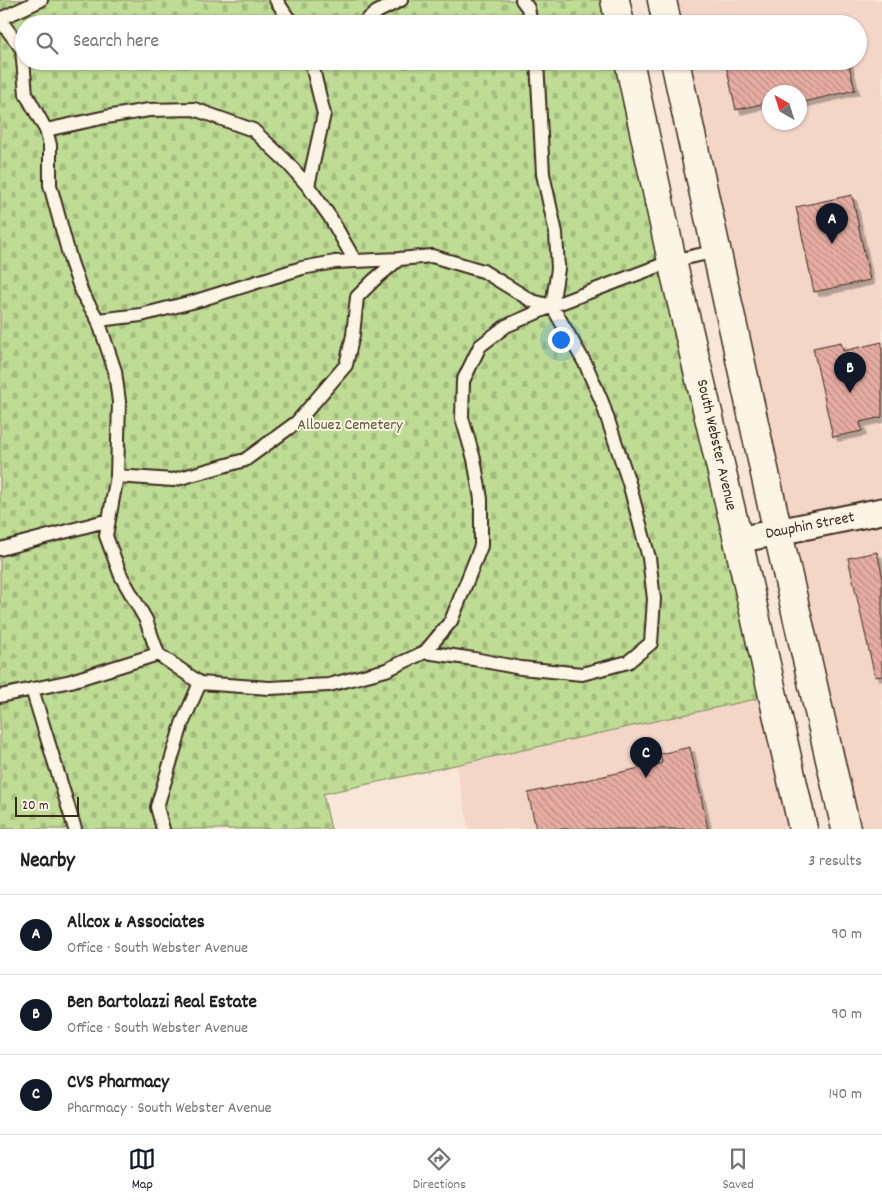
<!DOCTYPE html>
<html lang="en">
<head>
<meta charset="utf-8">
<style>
	:root { --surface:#fff; --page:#f6f6f6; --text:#202124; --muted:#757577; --line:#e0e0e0; --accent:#111827 }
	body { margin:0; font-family:Dekko,sans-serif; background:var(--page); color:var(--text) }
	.compass { position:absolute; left:762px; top:85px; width:45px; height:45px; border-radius:50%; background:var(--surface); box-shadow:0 1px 4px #0004; rotate:321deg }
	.scale { position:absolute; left:15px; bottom:12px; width:64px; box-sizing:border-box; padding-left:5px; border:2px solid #3b2a1e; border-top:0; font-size:14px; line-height:18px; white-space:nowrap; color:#3b2a1e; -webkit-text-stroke:4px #fcf5e5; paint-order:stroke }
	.you { position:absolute; left:560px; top:339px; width:18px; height:18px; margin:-12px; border:4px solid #fff; border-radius:50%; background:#1a73e8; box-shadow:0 0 0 8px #1a73e833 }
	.badge { display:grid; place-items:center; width:32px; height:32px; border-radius:50%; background:var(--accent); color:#fff; font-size:16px; font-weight:700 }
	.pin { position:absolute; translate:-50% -41px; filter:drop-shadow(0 1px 2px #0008) }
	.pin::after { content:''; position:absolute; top:26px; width:18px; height:15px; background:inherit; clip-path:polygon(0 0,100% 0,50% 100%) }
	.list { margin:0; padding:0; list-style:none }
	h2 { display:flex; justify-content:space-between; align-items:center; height:65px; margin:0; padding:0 20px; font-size:21px }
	h2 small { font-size:16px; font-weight:400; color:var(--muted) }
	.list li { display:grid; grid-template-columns:32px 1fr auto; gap:15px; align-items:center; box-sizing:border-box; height:80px; padding:0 20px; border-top:1px solid var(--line) }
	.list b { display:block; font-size:19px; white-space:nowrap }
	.list p { margin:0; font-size:16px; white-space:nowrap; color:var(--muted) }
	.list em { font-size:16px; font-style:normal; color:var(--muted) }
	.icon { flex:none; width:28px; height:28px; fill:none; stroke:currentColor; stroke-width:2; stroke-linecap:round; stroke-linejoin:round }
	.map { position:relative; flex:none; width:882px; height:829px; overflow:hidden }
	.search { position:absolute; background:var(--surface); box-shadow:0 1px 4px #0004; left:15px; right:15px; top:15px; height:55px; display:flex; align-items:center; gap:12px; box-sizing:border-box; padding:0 18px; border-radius:28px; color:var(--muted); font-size:19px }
	.sheet { height:305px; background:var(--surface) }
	nav { display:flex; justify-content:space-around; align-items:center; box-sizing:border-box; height:70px; border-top:1px solid var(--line); background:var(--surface); font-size:14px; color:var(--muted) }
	nav a { display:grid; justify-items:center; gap:2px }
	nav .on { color:var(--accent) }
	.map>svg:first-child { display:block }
	.built { fill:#f3d6c8; fill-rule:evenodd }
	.cemetery { fill:url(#cemetery-stones); stroke:#7c8359 }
	.building { fill:url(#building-back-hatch); stroke:#3b2a1e; filter:url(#shadow) }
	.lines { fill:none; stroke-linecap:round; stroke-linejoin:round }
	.service-casing { stroke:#3b2a1e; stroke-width:16 }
	.minor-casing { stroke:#3b2a1e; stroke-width:29 }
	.secondary-casing { stroke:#3b2a1e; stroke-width:31 }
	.service { stroke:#fcf5e5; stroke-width:12 }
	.minor { stroke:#fcf5e5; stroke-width:25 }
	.secondary { stroke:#fcf5e5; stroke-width:28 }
	.labels { text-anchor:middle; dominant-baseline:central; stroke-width:4; stroke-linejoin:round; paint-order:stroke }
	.park-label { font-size:16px; fill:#5c563c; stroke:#fcf5e5 }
	.street-label { font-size:16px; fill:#3b2a1e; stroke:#fcf5e5 }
</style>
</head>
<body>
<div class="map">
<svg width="882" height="829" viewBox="0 0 882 829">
	<defs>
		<pattern id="cemetery-stones" width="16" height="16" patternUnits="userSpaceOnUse" patternTransform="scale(1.25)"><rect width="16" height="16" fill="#bedc94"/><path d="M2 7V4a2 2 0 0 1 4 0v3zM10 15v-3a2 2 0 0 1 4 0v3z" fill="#a4bd7f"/></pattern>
		<pattern id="building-back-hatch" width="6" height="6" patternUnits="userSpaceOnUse" patternTransform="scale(1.25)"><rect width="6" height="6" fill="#e7ada3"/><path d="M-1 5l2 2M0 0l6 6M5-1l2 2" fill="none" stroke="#bc8d84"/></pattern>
		<filter id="shadow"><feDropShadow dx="4.5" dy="4.5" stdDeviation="0" flood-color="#0004"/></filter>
	</defs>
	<rect width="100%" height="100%" fill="#f8e7d8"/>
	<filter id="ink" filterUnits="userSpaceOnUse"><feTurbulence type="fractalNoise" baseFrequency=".02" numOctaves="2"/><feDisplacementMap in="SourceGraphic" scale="10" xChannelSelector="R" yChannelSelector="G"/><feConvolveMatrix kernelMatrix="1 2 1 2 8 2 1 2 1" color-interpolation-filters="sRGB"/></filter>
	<g filter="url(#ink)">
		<path class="built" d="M669 0H882V829H846L675 61H858V24H674ZM770 92H800V122H770Z
			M774 695 803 829H469L456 765Z"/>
		<path class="cemetery" d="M0 0H615L620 24H24V61H629L774 695 323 794 331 829H0Z"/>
		<path class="building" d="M725 61H848L855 90 800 103V92H770V102L736 110Z
			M852 195 870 280 814 292 796 207Z
			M841 342 843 351 882 342V417L860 422 862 431 833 437 813 348Z
			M877 552 882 574V676L875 677 848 558Z
			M690 747 708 829H536L528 793 662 763 660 754Z"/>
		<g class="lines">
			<g class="service-casing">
				<path id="service" d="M276 0 292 24
					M522 0 528 8 531 24
					M0 19 41 0
					M0 20 22 49 26 94 46 130 50 145V185L71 262 82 293 98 320 115 371 119 402 117 476 106 536 121 576 146 620 158 654 200 683 269 688 329 685 386 670 425 652 451 621 481 546V499L474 459 462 418 463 381 480 346 506 326 552 306
					M362 24 377 12 401 0
					M46 130 106 117 149 110 194 109 253 130 285 160 308 186 330 217 355 261 399 259
					M308 186 324 114 311 61
					M98 320 141 315 196 301 302 268 335 262 355 261
					M117 476 173 480 245 460 297 422 346 365 353 335 357 297 374 280 399 259 432 256 483 271 532 301 552 306 672 261 717 251
					M0 549 109 520
					M425 652 474 659 521 668 582 674 628 662 651 643 654 599 649 558 629 483 602 402 586 365 552 306 558 269 556 233 543 174 537 61
					M32 689 75 829
					M0 696 71 681 158 654
					M163 829 157 807 182 724 200 683"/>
			</g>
			<g class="minor-casing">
				<path id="minor" d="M738 540 882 511"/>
			</g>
			<g class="secondary-casing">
				<path id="secondary" d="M615 0 620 24
					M662 0 667 24
					M629 61 672 261 738 540 803 829
					M675 61 778 533 846 829"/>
			</g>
			<use href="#service" class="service"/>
			<use href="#minor" class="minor"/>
			<use href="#secondary" class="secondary"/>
		</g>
	</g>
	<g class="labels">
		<g class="park-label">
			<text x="350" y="425">Allouez Cemetery</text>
		</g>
		<g class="street-label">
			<text transform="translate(716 445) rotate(77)">South Webster Avenue</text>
			<text transform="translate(810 526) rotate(-11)">Dauphin Street</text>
		</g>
	</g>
</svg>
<svg class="compass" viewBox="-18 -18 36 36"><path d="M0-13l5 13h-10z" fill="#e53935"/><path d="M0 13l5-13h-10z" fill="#757577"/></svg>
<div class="scale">20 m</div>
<div class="you"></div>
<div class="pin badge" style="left:832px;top:244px">A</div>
<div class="pin badge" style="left:850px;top:393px">B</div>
<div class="pin badge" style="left:646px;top:778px">C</div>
<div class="search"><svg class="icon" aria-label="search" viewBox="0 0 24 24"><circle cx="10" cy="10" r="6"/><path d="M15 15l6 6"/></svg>Search here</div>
</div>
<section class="sheet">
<h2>Nearby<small>3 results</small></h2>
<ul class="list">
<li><span class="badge">A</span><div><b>Allcox &amp; Associates</b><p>Office · South Webster Avenue</p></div><em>90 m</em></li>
<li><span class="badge">B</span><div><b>Ben Bartolazzi Real Estate</b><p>Office · South Webster Avenue</p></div><em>90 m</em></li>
<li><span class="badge">C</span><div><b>CVS Pharmacy</b><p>Pharmacy · South Webster Avenue</p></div><em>140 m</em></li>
</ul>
</section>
<nav>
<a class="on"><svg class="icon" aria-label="map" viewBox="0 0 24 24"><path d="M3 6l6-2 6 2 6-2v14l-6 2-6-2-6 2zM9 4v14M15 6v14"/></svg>Map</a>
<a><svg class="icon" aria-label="directions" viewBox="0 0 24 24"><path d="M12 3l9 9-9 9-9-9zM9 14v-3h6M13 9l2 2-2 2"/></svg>Directions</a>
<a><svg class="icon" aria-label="saved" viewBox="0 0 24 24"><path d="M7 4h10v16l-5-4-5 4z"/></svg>Saved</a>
</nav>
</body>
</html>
